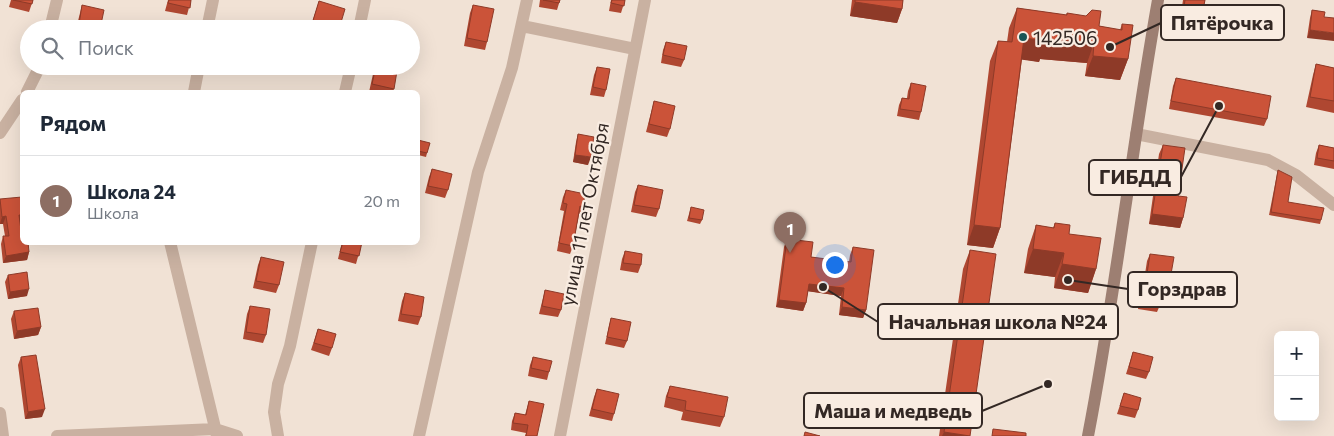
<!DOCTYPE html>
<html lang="ru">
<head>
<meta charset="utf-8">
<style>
	:root { --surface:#fff; --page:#f6f6f7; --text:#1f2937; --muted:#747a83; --line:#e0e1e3; --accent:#d93025 }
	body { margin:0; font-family:Commissioner,sans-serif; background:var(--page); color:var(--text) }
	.controls { position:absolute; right:15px; bottom:15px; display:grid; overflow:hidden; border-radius:8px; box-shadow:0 5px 20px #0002 }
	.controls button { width:45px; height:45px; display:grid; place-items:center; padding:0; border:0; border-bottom:1px solid var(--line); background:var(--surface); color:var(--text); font:25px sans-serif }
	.you { position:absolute; left:834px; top:264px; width:18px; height:18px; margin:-12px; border:4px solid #fff; border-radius:50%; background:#1a73e8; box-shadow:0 0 0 8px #1a73e833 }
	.badge { display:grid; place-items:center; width:32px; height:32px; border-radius:50%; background:var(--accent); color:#fff; font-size:16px; font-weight:700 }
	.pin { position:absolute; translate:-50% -41px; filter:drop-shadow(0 1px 2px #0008) }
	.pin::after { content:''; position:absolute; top:26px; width:18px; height:15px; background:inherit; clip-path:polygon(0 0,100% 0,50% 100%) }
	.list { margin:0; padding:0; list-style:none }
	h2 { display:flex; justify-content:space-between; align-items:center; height:65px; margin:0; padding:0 20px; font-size:21px }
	h2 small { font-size:16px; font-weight:400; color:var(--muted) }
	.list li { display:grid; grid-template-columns:32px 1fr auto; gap:15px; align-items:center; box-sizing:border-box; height:90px; padding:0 20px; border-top:1px solid var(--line) }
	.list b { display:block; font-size:19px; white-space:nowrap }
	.list p { margin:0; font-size:16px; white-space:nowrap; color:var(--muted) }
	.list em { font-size:16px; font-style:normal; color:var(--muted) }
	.icon { flex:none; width:28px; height:28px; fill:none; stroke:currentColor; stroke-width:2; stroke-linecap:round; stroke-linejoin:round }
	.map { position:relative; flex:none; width:1334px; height:436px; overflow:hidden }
	.search { position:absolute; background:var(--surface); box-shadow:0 5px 20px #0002; left:20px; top:20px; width:400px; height:55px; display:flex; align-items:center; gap:12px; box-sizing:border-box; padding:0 18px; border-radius:28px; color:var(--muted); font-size:19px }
	.panel { position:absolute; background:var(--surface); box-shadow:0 5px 20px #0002; left:20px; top:90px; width:400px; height:155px; border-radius:8px }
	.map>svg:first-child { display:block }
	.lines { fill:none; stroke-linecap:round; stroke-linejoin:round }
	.street { stroke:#c9b1a1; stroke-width:12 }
	.secondary { stroke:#9d7f72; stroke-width:12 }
	.wall { fill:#af4731 }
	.shaded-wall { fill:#8e3a28 }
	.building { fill:#cb5339; stroke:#8e3a28 }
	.poi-dot { fill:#185556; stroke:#f9ece1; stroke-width:2 }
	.labels { text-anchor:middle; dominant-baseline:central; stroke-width:4.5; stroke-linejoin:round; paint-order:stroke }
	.poi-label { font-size:19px; fill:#332824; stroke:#f9ece1; text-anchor:start }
	.street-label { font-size:19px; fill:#332824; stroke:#f9ece1 }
	.leader { fill:none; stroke:#332824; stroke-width:2 }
	.callout-dot { fill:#332824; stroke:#f9ece1; stroke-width:2 }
	.callout { fill:#f9ece1; stroke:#332824; stroke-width:2 }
	.callout-label { font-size:20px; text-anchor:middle; font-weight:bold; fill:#332824 }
</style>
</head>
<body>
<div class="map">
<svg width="1334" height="436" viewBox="0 0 1334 436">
	<rect width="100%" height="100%" fill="#f1e2d5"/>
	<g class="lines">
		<path class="street" d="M522 26 635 49
			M50 29 57 0
			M207 29 213 0
			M359 29 365 0
			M27 92 40 66
			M194 92 199 66
			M345 92 351 66
			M0 133 22 100
			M1136 134 1268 160 1296 175 1334 205
			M170 242 217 436
			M0 413 3 436
			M57 436 215 429 237 436
			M278 436 274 412 278 384 290 346 312 242
			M419 436 478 172 512 68 527 0
			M560 436 645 0"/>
		<path class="secondary" d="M1088 436C1116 291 1132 145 1158 0"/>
	</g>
	<path class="wall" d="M11 0H33L29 12 9 7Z
		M168 0H191L187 15 165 11Z
		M540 0H560L557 10 539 7Z
		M611 0H625L621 13 609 11Z
		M852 0H903L902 9 897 23 850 16Z
		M1183 0H1205L1204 5 1208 24 1205 31 1179 27Z
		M319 1 339 29H310Z
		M82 5 100 29H76Z
		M473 5 487 42 485 50 464 46 470 13Z
		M1017 8 1066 15 1067 13 1099 26 1120 30 1122 24 1128 59 1120 80 1085 76 1087 63 1040 59 1039 62 1022 59 1000 228 993 248 967 245 990 61 998 41 1007 42 1009 28Z
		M1312 10 1325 12 1307 38 1310 18Z
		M666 42 684 60 681 67 661 63 663 50Z
		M1316 64 1334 68V113L1306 107 1313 75Z
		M156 66H175L174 71 155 67Z
		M376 66 394 89 392 92H369L373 74Z
		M597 67 606 90 604 97 590 95 594 75Z
		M1176 78 1267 119 1264 126 1169 109 1173 86Z
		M911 83 921 112 919 120 897 116 899 105 902 98H907L908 91Z
		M654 101 670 129 667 137 646 132 652 109Z
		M578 134 588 165 573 162 576 142Z
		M418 140 427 153 426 157 418 155Z
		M1163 145 1178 196 1183 218 1180 228 1149 224 1159 154Z
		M1319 145 1334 148V169L1314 165 1316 153Z
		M432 169 448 190 445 198 425 193 429 177Z
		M1278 170 1288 202 1321 220 1320 224 1269 215 1277 174Z
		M638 185 659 209 656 217 631 212 635 192Z
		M566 190 583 207 580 214H579L573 246 570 254 557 251 564 211 560 210 563 197Z
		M0 199 22 206V217L21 222H20L22 238 29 252 27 260 3 263 1 244 3 236H5L3 224H0Z
		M691 207 702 220 700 224 687 221Z
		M1055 223 1069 234 1096 269 1088 293 1054 288 1055 277 1024 273 1028 249 1036 225 1053 228Z
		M787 239 811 257 849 262 850 255 853 247 866 310 863 318 839 315 841 296 808 291 806 303 803 311 776 307 784 247Z
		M342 242H362L356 264 338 259Z
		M970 250V436H939L963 269Z
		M625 251 641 265 638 273 620 270 622 259Z
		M1150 254 1171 274 1168 281H1163L1160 305 1157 312 1138 309 1140 295 1143 287 1147 261Z
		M261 257 279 285 276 293 253 288 258 265Z
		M8 275 27 296 8 299 5 282Z
		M545 290 561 310 558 317 539 314Z
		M405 293 421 317 418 325 398 321 402 301Z
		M250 306 266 335 263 343 243 339 247 314Z
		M14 311 41 327 38 335 14 339 11 319Z
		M611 318 627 341 624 348 605 344 609 326Z
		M318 329 332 348 329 356 311 350Z
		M1133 352 1149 372 1146 379 1126 374Z
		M21 357 42 417 25 419 18 365Z
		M533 357 549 372 547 380 528 376 530 365Z
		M670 386 724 417 720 427 681 420 683 412 664 407 666 396Z
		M597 389 614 414 612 421 589 416 594 397Z
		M1124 393 1138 410 1135 418 1117 414Z
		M529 401 537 436H525L526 433 511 430 512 421 515 413 525 415Z"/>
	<path class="shaded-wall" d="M855 2 902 9 897 23 850 16Z
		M1310 30 1334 33V41L1307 38Z
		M1024 38 1047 39 1094 43 1087 63 1040 59 1039 62 1017 59Z
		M1093 56 1128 59 1120 80 1085 76Z
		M575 155 591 157 588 165 573 162Z
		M1152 214 1183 218 1180 228 1149 224Z
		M19 215H22V217L21 222 16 223Z
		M6 216 3 224H0L2 217Z
		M974 225 1000 228 993 248 967 245Z
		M1033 249 1064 253 1055 277 1024 273Z
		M29 252 27 260 3 263 6 256Z
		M1062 264 1096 269 1088 293 1054 288Z
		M1165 273 1171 274 1168 281 1162 280Z
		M809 284 844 288 841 296 806 291Z
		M29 289 27 296 8 299 10 292Z
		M779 300 806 303 803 311 776 307Z
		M842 307 866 310 863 318 839 315Z
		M41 327 38 335 14 339 17 331Z
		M45 409 42 417 25 419 28 412Z
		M944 432 970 436H942Z"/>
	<path class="building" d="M13 0H33L32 4Z
		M169 0H191L190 8 168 3Z
		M543 0H560L559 3Z
		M612 0H625L624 6 611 3Z
		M855 0H903L902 9 855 2Z
		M1185 0H1205L1204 5 1211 6 1208 24 1182 20Z
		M319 1 345 9 339 29H317L311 27Z
		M82 5 104 10 100 29 79 24Z
		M473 5 494 9 487 42 467 38Z
		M1017 8 1067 15V13L1086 16 1092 10 1101 11 1099 26 1122 30V24L1133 25 1128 59 1093 56 1094 43 1047 39V41L1024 38 1000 228 974 225 998 41 1012 42Z
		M1312 10 1325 12 1324 17 1334 18V33L1310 30Z
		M666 42 687 46 684 60 663 55Z
		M1316 64 1334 68V101L1310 97Z
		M376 66 397 71 394 89 372 84Z
		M597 67 610 69 606 90 593 87Z
		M1176 78 1271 96 1267 119 1171 101Z
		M911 83 926 86 921 112 900 109 902 98 909 99Z
		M654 101 675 106 670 129 649 124Z
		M578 134 594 137 591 157 575 155Z
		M418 140 430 143 427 153 418 151Z
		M1163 145 1185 148 1178 196 1187 197 1183 218 1152 214Z
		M1319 145 1334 148V161L1317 158Z
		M432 169 452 174 448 190 428 186Z
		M1278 170 1292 177 1288 202 1324 208 1321 220 1271 212Z
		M638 185 663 190 659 209 634 205Z
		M566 190 585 194 583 207 580 206 573 246 559 243 567 204 563 203Z
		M22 197V215H19L22 238V242H28L29 252 6 256 3 236H9L6 216 2 217 0 199Z
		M691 207 704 210 702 220 689 218Z
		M1055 223 1070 225 1069 234 1101 238 1096 269 1062 264 1064 253 1033 249 1036 225 1054 228Z
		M787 239 813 242 811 257 851 262 853 247 874 250 866 310 842 307 844 288 809 284 806 303 779 300Z
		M343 242H362L359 256 340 252Z
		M970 250 996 254 970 436 944 432Z
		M625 251 642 254 641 265 623 263Z
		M1150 254 1174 257 1171 274 1165 273 1160 305 1141 301 1143 287H1145Z
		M261 257 284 262 279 285 256 281Z
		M27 272 29 289 10 292 8 275Z
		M545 290 564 294 561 310 542 306Z
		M405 293 424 297 421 317 401 314Z
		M250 306 270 309 266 335 246 332Z
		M38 308 41 327 17 331 14 311Z
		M611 318 631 322 627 341 607 337Z
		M318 329 336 334 332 348 314 343Z
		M1133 352 1153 357 1149 372 1129 367Z
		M36 355 45 409 28 412 21 357Z
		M533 357 552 361 549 372 531 368Z
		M670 386 728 397 724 417 685 410 686 401 667 397Z
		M597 389 619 394 614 414 592 409Z
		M1124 393 1141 398 1138 410 1120 406Z
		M529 401 544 404 537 436H526L528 425 513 423 515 413 526 415Z
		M993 429 1026 433V436H992Z
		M805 432 820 436H804Z"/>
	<circle class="poi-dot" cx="1023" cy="37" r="5"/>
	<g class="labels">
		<g class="poi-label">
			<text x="1033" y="37">142506</text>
		</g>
		<g class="street-label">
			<text transform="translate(584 214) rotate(-79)">улица 11 лет Октября</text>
		</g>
	</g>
	<path class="leader" d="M1110 47L1161 23M1219 106L1181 177M1068 280L1128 289M823 287L878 322M1048 384L982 411"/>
	<g class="callout-dot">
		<circle cx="1110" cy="47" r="5"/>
		<circle cx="1219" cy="106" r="5"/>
		<circle cx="1068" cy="280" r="5"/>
		<circle cx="823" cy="287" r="5"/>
		<circle cx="1048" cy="384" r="5"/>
	</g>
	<g class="callout">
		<rect x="1161" y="5" width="123" height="35" rx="5"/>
		<rect x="1089" y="160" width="92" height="35" rx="5"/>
		<rect x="1128" y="272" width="109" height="35" rx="5"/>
		<rect x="878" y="304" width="240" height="35" rx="5"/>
		<rect x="804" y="393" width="178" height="35" rx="5"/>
	</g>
	<g class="callout-label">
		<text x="1222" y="30">Пятёрочка</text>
		<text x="1135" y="184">ГИБДД</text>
		<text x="1182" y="296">Горздрав</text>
		<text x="998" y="329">Начальная школа №24</text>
		<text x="893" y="418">Маша и медведь</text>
	</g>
</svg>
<div class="controls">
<button>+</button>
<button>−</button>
</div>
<div class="you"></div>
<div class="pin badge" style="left:790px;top:253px;background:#8d6e63">1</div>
<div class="search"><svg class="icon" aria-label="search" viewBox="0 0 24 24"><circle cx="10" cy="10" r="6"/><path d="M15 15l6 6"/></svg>Поиск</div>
<section class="panel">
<h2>Рядом<small></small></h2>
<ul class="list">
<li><span class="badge" style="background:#8d6e63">1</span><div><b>Школа 24</b><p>Школа</p></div><em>20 m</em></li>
</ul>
</section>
</div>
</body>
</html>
